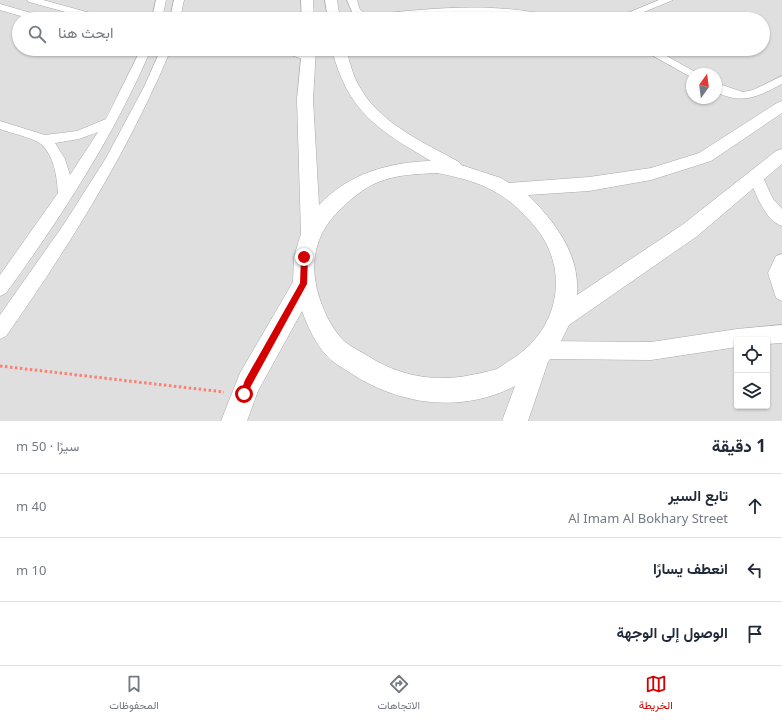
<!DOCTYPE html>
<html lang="ar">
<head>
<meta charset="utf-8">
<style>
	:root { --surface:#fff; --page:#f2f2f3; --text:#1f2937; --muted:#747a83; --line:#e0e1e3; --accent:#d40000 }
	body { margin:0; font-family:"Noto Sans",Vazirmatn,sans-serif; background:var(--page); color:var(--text); direction:rtl }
	.controls { position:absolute; right:12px; bottom:12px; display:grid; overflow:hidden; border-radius:4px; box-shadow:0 1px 3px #0004 }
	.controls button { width:36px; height:36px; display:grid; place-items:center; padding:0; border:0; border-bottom:1px solid var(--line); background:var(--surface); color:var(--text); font:20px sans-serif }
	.compass { position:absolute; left:686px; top:68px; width:36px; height:36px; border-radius:50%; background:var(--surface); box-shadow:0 1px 3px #0004; rotate:14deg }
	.stop { position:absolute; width:12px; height:12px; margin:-9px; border:3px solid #d40000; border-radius:50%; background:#fff }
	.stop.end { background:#d40000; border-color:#fff; box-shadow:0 1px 4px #0008 }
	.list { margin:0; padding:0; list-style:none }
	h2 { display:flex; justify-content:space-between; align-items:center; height:52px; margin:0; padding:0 16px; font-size:17px }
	h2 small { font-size:13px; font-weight:400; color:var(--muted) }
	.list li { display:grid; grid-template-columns:26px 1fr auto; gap:12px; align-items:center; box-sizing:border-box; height:64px; padding:0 16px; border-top:1px solid var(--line) }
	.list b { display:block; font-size:15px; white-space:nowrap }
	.list p { margin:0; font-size:13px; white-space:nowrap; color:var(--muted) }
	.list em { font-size:13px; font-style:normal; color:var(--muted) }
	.icon { flex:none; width:22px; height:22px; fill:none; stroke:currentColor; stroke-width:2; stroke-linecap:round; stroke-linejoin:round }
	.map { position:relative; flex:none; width:782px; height:421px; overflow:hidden; direction:ltr }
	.search { position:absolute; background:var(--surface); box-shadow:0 1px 3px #0004; left:12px; right:12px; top:12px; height:44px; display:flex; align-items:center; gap:10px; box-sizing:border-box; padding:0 14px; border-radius:22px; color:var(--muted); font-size:15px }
	.sheet { height:244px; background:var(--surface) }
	nav { display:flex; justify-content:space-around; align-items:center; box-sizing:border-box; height:56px; border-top:1px solid var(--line); background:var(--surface); font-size:11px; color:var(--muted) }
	nav a { display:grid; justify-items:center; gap:2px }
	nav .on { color:var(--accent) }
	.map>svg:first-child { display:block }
	.residential { fill:#e0dfdf; fill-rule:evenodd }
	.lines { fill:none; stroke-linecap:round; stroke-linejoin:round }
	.minor-casing { stroke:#a9a9a9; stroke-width:1 }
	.tertiary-casing { stroke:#a9a9a9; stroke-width:1 }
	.path { stroke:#fa8072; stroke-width:3; stroke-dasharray:2.5 2.5; stroke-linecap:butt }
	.minor { fill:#fff; fill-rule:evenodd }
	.tertiary { fill:#fff; fill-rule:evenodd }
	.route { fill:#d40000 }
</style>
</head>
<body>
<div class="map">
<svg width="782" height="421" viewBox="0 0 782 421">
	<rect width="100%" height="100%" fill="#f2efe9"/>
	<path class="residential" d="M0 0H782V421H0ZM19 19H763V49H19ZM692 74H716V98H692ZM737 340H767V406H737Z"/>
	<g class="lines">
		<g class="minor-casing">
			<path id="minor" d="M27 0H43L105 17 107 19H91L29 2Z
				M156 0H166L162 19H152Z
				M174 0H184L180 19H170Z
				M347 0H357L360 10 367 14C384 14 402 11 419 10 466 6 512 6 557 17L559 19C527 19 496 13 465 13 430 13 396 19 361 19L353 14Z
				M659 0H673L627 19H613Z
				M0 4 45 17 47 19H31L0 10Z
				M141 49H151C115 134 61 218 6 293L0 296V275L58 193C57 176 54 156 41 144 34 138 10 133 0 129V121L45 135 77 131 106 119ZM98 132 70 175 65 159 55 143 79 139Z
				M161 49H171C128 152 70 245 6 336L0 339V315L64 224 106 158 144 87Z
				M279 49H294L313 56 314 58 313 60H305L280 51Z
				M641 49H654L699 74H692V77L689 76Z
				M782 76V84C757 97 743 105 716 92V83L743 92 753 90Z
				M756 172 761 173 773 199 782 209V226C765 221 755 192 749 177L751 173Z
				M782 254V301L776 298 768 273 776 256Z
				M782 325V343L767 344V340H737V347L651 360 543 359 536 356 534 350 536 344 543 341 651 342 737 329Z"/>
		</g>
		<g class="tertiary-casing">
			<path id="tertiary" d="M301 0H313L314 19H302Z
				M325 0H337L340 19H328Z
				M302 49H316L313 99 319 205C348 174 389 162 431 161 378 130 347 111 332 49H346C350 63 353 77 361 89 381 124 425 143 459 162L461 165 501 178 509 183 589 177 651 168 699 153 777 103 782 101V113L711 161 651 180 589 191 528 195C555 222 580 254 577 295L682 225 776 151 782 149V164L696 237 569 325 558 347 548 362 528 421H502L515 386C461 414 398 405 349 372 342 367 333 363 327 356 315 343 308 327 302 311L258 391 247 421H221L240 373 293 282 294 257 301 234 297 99ZM437 173C465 178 492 186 514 205 526 216 538 228 546 243 568 286 552 334 512 359 507 362 502 366 497 369 487 372 476 374 466 376 432 382 397 375 368 356 360 351 351 347 344 341 334 331 327 318 322 305 307 266 313 232 346 204 357 194 370 184 384 180 402 174 419 174 437 173Z"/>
		</g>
		<path class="path" d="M0 366 224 392"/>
		<use href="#minor" class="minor"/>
		<use href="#tertiary" class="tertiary"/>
	</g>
	<path class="route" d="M304 254 308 257 307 284 251 386 247 397H241L240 394 245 380 300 283 301 257Z"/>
</svg>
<div class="controls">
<button><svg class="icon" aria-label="locate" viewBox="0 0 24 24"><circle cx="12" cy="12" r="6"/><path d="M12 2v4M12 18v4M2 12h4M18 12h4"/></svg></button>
<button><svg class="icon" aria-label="layers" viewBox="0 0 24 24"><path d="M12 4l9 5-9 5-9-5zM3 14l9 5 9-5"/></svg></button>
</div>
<svg class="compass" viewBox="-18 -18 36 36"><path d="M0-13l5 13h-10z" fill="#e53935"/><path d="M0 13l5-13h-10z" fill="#747a83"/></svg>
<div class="stop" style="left:244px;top:394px"></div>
<div class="stop end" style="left:304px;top:257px"></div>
<div class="search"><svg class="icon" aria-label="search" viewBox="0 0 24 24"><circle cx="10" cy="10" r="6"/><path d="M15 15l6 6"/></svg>ابحث هنا</div>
</div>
<section class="sheet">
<h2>1 دقيقة<small>سيرًا · 50 m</small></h2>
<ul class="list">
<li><svg class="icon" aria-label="ahead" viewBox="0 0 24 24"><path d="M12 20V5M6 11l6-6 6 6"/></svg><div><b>تابع السير</b><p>Al Imam Al Bokhary Street</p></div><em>40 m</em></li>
<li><svg class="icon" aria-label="left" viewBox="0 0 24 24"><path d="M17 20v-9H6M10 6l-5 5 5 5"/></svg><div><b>انعطف يسارًا</b></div><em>10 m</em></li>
<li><svg class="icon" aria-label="arrive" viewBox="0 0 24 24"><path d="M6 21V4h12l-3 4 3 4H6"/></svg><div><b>الوصول إلى الوجهة</b></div></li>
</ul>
</section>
<nav>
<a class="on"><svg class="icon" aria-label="map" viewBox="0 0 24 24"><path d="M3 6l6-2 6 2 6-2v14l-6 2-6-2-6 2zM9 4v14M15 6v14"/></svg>الخريطة</a>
<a><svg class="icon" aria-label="directions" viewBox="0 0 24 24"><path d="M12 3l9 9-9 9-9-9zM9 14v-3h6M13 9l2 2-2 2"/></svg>الاتجاهات</a>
<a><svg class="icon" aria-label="saved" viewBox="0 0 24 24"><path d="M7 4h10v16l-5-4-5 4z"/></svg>المحفوظات</a>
</nav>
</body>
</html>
